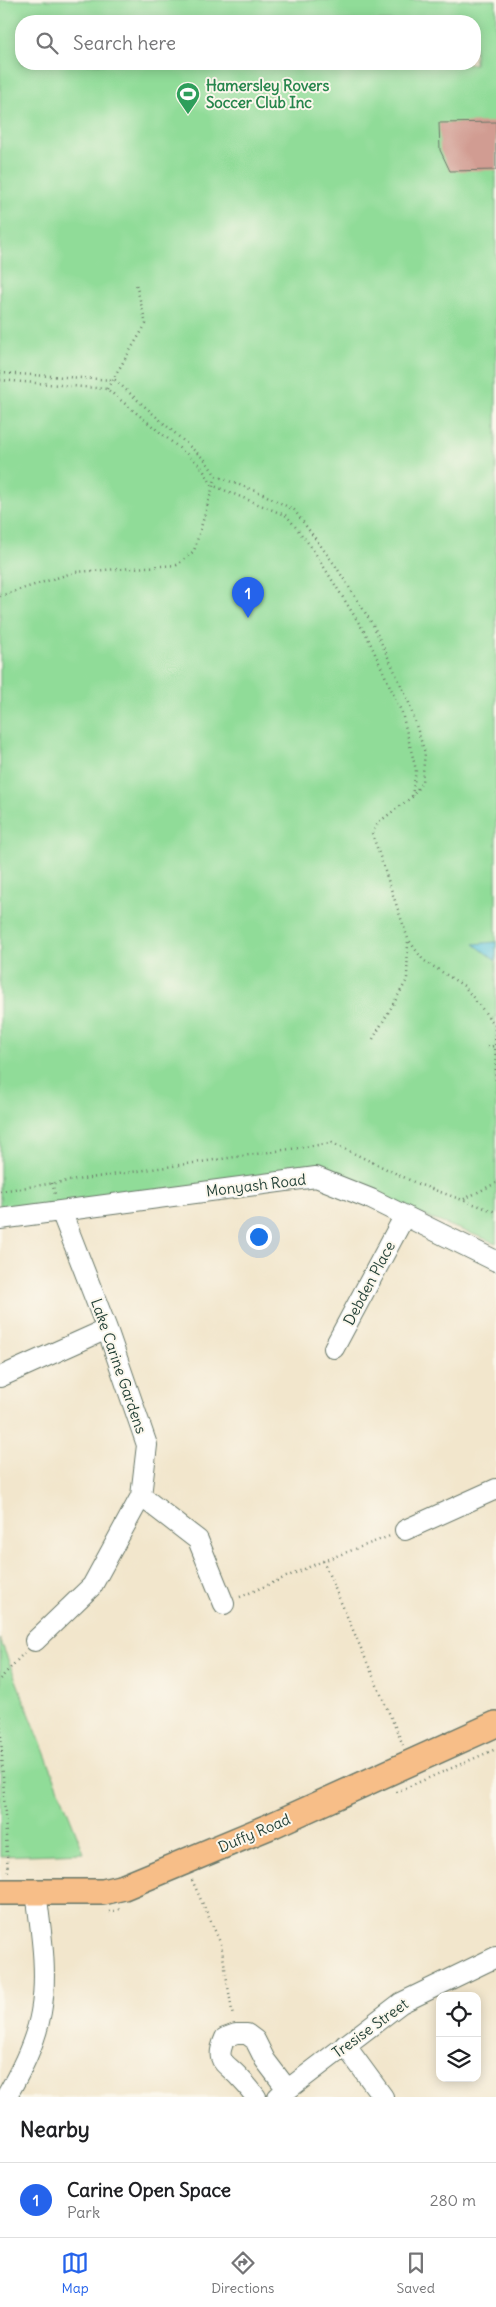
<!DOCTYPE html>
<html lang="en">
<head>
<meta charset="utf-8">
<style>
	:root { --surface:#fff; --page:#f6f6f6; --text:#202124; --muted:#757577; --line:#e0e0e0; --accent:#2563eb }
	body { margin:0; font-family:Delius,sans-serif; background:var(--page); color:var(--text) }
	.controls { position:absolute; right:15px; bottom:15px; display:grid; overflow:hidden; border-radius:10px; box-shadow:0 2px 12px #0003 }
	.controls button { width:45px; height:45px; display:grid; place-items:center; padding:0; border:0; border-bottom:1px solid var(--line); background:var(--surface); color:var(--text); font:25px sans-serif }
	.you { position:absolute; left:258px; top:1236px; width:18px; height:18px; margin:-12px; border:4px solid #fff; border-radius:50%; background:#1a73e8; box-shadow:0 0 0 8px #1a73e833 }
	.badge { display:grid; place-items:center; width:32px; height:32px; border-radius:50%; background:var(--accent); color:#fff; font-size:16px; font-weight:700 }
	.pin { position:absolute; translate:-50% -41px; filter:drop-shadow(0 1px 2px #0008) }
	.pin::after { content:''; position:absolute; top:26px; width:18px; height:15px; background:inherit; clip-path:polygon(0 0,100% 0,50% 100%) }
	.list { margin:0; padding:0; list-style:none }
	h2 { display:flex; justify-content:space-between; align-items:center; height:65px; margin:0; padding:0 20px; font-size:21px }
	h2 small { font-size:16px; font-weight:400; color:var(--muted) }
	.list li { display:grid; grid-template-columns:32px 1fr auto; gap:15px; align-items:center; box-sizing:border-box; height:75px; padding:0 20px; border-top:1px solid var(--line) }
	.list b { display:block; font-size:19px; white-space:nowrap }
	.list p { margin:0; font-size:16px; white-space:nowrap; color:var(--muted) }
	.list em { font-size:16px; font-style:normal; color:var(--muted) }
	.icon { flex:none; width:28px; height:28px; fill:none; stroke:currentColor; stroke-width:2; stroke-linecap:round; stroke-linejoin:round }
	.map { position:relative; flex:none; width:496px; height:2097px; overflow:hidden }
	.search { position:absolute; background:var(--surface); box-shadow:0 2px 12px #0003; left:15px; right:15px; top:15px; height:55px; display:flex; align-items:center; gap:12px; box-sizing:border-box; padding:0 18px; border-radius:20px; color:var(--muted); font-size:19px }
	.sheet { height:140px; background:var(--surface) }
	nav { display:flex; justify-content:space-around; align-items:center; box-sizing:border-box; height:70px; border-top:1px solid var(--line); background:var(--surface); font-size:14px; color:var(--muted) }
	nav a { display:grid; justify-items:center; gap:2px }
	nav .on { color:var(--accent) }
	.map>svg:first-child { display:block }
	.green { fill:#90dc98; stroke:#588c66; fill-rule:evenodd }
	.water { fill:#5ec5da; stroke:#3e8187 }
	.building { fill:#d19c92 }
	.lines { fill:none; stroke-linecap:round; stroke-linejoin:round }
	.minor-casing { stroke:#697869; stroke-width:22 }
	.major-casing { stroke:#697869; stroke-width:28 }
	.path { stroke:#697869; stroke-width:2.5; stroke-dasharray:1 4; stroke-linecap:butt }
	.minor { stroke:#fff; stroke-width:20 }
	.major { stroke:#f7be88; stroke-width:25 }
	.labels { text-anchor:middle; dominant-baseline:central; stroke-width:4; stroke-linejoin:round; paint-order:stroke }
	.leisure-label { font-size:15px; font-weight:bold; fill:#27864d; stroke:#fbf7ec; text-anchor:start }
	.street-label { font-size:15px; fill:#1f3d34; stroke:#fbf7ec }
</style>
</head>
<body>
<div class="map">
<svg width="496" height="2097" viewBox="0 0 496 2097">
	<rect width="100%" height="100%" fill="#fbf7ec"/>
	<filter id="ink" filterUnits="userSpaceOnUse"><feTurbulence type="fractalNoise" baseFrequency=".02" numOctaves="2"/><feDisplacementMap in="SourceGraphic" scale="10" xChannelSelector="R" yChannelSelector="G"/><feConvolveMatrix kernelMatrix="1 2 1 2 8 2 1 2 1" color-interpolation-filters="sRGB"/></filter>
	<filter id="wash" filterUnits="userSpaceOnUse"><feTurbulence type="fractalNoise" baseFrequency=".0096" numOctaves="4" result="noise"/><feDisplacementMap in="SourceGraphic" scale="20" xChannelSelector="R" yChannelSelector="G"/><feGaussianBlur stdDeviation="1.12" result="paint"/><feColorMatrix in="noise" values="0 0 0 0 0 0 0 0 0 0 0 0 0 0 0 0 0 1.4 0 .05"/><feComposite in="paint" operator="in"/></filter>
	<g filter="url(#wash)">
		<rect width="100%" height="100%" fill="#f2e6cc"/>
		<path class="green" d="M0 0H496V1243L310 1173 0 1216ZM21 21H475V64H21Z
			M0 1639 84 1853 0 1856Z"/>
		<path class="water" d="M496 942V961L474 944Z"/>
		<g id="blocks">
			<path class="building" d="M496 122V170L450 171 440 150 439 123Z"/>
		</g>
	</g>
	<g filter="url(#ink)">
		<use href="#blocks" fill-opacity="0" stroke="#697869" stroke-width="1"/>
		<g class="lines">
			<g class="minor-casing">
				<path id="minor" d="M0 1219 316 1177 371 1199 496 1261
					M334 1348 404 1217
					M0 1377 107 1329
					M141 1496 198 1540 224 1604
					M405 1530 496 1489
					M35 1641 92 1586 141 1496 147 1445 107 1329 61 1211
					M345 2045 383 2097
					M6 2097C21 2071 36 2042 41 2012 48 1973 41 1931 36 1892
					M256 2097C250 2089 244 2082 237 2075 223 2061 215 2061 225 2038L236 2034H247L255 2040 265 2060 287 2089
					M278 2097 401 2003 496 1957"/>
			</g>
			<g class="major-casing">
				<path id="major" d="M0 1892H103L124 1887 273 1825 496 1724"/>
			</g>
			<path class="path" d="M0 373 115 380 205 460 216 476 263 494 294 510 335 565 373 625 408 700 425 753 422 782 412 797 379 822 372 833 408 939 423 960 464 986 495 1025 496 1081
				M0 380 107 389 200 465 212 485 287 516 312 548 367 636 402 713 416 770 412 796
				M107 389 146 324 136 284
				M0 596 75 572 177 565 194 551 216 476
				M373 1039 407 980 408 940
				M487 1047 494 1046
				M52 1183 55 1194
				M0 1191 332 1143 418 1184 496 1212
				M464 1199 496 1183
				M323 1561 403 1745
				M240 1597 323 1561 390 1536
				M0 1679 24 1653
				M0 1716 8 1874
				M396 1792 496 1749
				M192 1880 221 1944 233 2017
				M109 1912 120 1909"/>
			<use href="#minor" class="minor"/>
			<use href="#major" class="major"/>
		</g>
	</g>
	<defs>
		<g id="stadium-pin" transform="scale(1.25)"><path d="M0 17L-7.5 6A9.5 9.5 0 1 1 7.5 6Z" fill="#2e9e5b" stroke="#fbf7ec"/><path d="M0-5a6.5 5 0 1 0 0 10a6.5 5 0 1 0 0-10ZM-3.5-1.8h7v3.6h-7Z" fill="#fff"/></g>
	</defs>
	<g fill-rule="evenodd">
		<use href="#stadium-pin" x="188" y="94"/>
	</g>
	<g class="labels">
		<g class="leisure-label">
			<text x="206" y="85">Hamersley Rovers<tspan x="206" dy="17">Soccer Club Inc</tspan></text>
		</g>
		<g class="street-label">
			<text transform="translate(256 1185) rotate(-7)">Monyash Road</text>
			<text transform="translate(369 1283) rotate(-62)">Debden Place</text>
			<text transform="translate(119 1366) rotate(71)">Lake Carine Gardens</text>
			<text transform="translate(254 1833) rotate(-23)">Duffy Road</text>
			<text transform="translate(370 2028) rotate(-36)">Tresise Street</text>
		</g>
	</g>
</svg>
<div class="controls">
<button><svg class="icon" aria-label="locate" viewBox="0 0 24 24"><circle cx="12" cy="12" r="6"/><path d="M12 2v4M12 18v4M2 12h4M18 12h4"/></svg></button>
<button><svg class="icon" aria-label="layers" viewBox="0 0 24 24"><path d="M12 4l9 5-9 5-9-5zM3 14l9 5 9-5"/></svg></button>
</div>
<div class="you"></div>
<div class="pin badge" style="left:248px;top:618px">1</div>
<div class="search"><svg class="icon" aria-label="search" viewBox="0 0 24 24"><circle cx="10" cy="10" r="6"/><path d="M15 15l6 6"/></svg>Search here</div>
</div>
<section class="sheet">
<h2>Nearby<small></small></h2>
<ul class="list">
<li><span class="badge">1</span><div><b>Carine Open Space</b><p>Park</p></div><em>280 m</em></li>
</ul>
</section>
<nav>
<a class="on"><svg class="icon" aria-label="map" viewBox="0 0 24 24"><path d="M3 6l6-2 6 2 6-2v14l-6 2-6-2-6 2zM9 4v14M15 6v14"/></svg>Map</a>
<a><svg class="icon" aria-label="directions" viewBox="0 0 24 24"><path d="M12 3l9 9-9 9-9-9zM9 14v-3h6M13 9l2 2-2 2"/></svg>Directions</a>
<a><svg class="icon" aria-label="saved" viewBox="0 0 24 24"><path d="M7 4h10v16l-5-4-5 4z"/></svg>Saved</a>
</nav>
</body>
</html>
